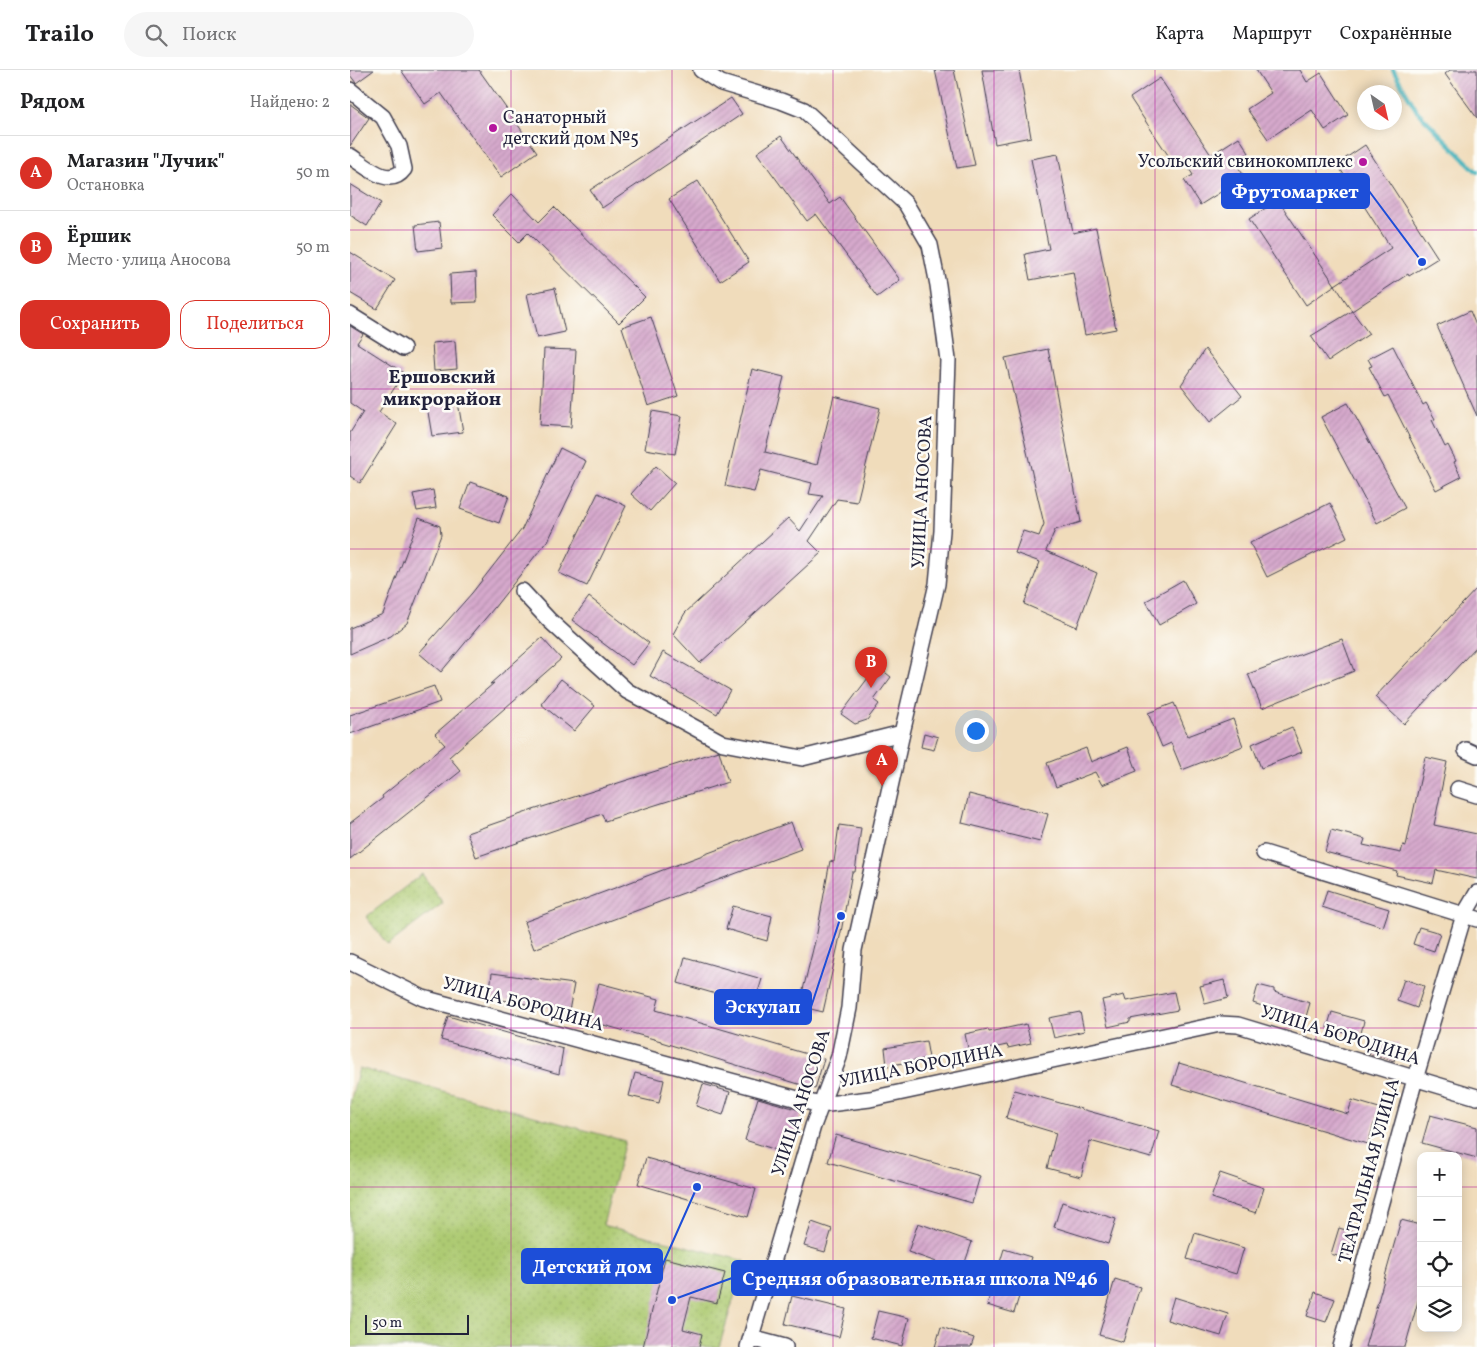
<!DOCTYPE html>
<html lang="ru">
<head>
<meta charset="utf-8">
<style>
	:root { --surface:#fff; --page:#f6f6f6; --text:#202124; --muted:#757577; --line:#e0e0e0; --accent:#d93025 }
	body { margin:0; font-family:Vollkorn,serif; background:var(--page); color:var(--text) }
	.controls { position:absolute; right:15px; bottom:15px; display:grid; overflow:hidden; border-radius:10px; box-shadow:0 2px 12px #0003 }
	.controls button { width:45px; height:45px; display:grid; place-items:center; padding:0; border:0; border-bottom:1px solid var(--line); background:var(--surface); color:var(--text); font:25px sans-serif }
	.compass { position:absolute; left:1007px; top:15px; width:45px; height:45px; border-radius:50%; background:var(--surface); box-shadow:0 2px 12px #0003; rotate:146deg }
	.scale { position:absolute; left:15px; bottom:12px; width:104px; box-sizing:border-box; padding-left:5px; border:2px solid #22223b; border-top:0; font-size:14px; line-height:18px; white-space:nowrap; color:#22223b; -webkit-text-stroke:4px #fdfcf7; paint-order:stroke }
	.you { position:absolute; left:625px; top:660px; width:18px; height:18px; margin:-12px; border:4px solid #fff; border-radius:50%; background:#1a73e8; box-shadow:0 0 0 8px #1a73e833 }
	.badge { display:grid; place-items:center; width:32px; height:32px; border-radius:50%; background:var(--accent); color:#fff; font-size:16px; font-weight:700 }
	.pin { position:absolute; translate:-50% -41px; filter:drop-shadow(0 1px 2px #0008) }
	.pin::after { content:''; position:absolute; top:26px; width:18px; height:15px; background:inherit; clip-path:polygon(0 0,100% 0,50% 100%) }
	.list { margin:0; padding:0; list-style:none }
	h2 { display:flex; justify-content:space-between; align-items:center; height:65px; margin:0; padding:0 20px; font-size:21px }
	h2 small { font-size:16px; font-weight:400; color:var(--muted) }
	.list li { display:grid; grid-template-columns:32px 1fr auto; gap:15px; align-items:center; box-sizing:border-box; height:75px; padding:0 20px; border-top:1px solid var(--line) }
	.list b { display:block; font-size:19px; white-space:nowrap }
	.list p { margin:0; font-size:16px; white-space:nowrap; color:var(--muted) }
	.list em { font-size:16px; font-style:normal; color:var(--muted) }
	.actions { display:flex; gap:10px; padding:15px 20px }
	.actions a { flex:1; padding:11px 0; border:1px solid var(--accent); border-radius:15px; text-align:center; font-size:18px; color:var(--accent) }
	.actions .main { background:var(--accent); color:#fff }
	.icon { flex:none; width:28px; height:28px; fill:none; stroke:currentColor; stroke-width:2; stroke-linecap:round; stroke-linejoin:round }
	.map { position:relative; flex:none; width:1127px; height:1277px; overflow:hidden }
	header { display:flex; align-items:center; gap:30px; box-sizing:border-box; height:70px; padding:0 25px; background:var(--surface); border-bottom:1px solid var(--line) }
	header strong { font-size:24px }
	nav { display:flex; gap:28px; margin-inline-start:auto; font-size:18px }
	.search { width:350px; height:45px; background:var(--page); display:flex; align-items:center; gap:12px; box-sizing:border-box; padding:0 18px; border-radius:28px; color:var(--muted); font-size:19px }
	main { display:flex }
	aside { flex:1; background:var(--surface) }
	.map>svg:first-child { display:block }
	.park { fill:url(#park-dots); stroke:#687656 }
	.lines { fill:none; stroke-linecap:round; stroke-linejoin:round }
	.stream { stroke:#40b0b9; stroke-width:4.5 }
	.building { fill:url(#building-hatch) }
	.minor-casing { stroke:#413e4e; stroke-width:18 }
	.minor { stroke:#fff; stroke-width:15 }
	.grid { fill:none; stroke:#b5179e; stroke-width:1; stroke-opacity:0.55 }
	.poi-dot { fill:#b5179e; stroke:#fdfcf7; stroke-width:2 }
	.labels { text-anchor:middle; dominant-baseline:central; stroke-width:5; stroke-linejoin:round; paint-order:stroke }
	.poi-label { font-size:18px; fill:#22223b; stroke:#fdfcf7; text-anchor:start }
	.street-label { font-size:18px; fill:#22223b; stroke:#fdfcf7 }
	.neighbourhood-label { font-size:19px; font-weight:bold; fill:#22223b; stroke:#fdfcf7 }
	.leader { fill:none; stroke:#1d4ed8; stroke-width:2 }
	.callout-dot { fill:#1d4ed8; stroke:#fdfcf7; stroke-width:2 }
	.callout { fill:#1d4ed8; stroke:#1d4ed8; stroke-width:2 }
	.callout-label { font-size:19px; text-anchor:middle; font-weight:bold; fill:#fff }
</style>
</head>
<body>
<header>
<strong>Trailo</strong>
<div class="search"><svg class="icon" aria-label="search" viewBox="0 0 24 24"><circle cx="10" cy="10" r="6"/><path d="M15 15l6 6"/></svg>Поиск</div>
<nav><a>Карта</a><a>Маршрут</a><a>Сохранённые</a></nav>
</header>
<main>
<aside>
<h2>Рядом<small>Найдено: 2</small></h2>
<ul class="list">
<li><span class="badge">A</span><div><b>Магазин &quot;Лучик&quot;</b><p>Остановка</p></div><em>50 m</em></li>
<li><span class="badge">B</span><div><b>Ёршик</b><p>Место · улица Аносова</p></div><em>50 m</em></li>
</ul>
<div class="actions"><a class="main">Сохранить</a><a>Поделиться</a></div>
</aside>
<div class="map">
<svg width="1127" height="1277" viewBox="0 0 1127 1277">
	<defs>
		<pattern id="park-dots" width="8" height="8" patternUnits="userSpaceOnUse" patternTransform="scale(1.25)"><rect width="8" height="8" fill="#adca72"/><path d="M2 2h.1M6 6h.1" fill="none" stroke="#95ad64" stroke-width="1.8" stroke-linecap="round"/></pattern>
		<pattern id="building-hatch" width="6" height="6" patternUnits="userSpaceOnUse" patternTransform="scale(1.25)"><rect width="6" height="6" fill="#d6a9cc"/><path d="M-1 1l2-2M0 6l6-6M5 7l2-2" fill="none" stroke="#b791b0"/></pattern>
	</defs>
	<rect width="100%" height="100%" fill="#fdfcf7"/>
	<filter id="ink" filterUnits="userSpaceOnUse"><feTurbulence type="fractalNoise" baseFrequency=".02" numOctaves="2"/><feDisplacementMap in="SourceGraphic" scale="10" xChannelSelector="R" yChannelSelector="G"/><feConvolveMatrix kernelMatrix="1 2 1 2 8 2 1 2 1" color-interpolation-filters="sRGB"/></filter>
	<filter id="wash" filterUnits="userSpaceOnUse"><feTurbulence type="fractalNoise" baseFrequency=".0096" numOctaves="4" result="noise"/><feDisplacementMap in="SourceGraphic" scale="20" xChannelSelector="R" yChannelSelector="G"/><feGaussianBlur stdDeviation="1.12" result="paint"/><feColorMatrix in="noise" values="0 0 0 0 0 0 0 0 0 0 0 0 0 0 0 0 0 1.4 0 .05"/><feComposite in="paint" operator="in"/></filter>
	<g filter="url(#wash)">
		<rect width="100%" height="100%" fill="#f0dcbb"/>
		<path class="park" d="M72 804 93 833 38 875 16 847Z
			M9 998 275 1071 253 1155 395 1191 369 1277H0V1033Z"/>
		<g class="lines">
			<path class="stream" d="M1043 0 1067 41 1127 102"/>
		</g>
		<g id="blocks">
			<path class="building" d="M0 0H24L6 13 0 5Z
				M51 0H129L187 82 151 107 91 23 75 34Z
				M585 0H604L625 95 607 98Z
				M632 0H669L681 67 645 74Z
				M906 0H950L957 12 971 3 998 45 975 60 962 40 918 69 897 39 921 23Z
				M1100 0H1127V48L1095 4Z
				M810 8 861 85 889 67 899 83 885 92 901 117 884 128 877 118 850 135 834 110 843 105 830 85 822 91 780 28Z
				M381 28 392 44 252 138 240 120Z
				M0 34 19 48 0 76Z
				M431 66 480 134 490 127 550 210 527 227 466 144 457 151 407 83Z
				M1015 75 1088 188 1059 206 1058 204 1002 241 985 215 1041 178 987 94Z
				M708 84 723 163 746 158 766 259 735 265 723 202 680 210 675 184 699 179 681 89Z
				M348 111 399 192 370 211 319 129Z
				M0 114 31 133 17 156 0 145Z
				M162 124 189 152 204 137 295 227 269 253 178 163 169 172 142 145Z
				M928 130 985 215 956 235 899 149Z
				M89 152 92 178 68 181 65 155Z
				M0 182 45 210 27 239 0 223Z
				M126 202 127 232 101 233 100 204Z
				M205 218 215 262 187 268 177 224Z
				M1002 241 1019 264 978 291 961 266Z
				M1120 241 1127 258V346L1087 256Z
				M301 247 328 326 298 336 272 257Z
				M0 256 13 264 7 273 54 303 29 342 47 354 10 413 0 406V363L13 342 0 333Z
				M105 271 107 299 84 301 82 273Z
				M1043 276 1073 335 1076 333 1085 349 1082 350 1095 377 1098 375 1106 391 1104 392 1111 407 1086 420 1038 325 1035 327 1019 297 1022 296 1018 289Z
				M194 279 226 280 221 357 190 355Z
				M698 279 731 452 705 460 696 481 747 503 727 557 674 534 690 492 665 483 673 461 689 466 694 454 655 288Z
				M855 279 892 326 860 352 831 315Z
				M402 299 434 307 415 382 467 395 484 326 530 338 507 432 487 429 459 471 471 483 350 593 323 564 335 543 438 448 450 461 473 426 459 424 462 413 411 400 404 422 375 416Z
				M108 332 113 362 82 366 77 336Z
				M998 333 1055 438 1027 453 971 347Z
				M302 341 332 346 325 384 295 379Z
				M210 378 236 391 198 471H197L144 538 91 602 69 583 122 523 172 459Z
				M306 396 325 413 300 441 281 424Z
				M120 412 159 426 149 453 110 439Z
				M83 420 86 438 67 441 63 424Z
				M248 423 276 436 237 516 209 503Z
				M980 433 997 467 917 507 900 473Z
				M69 448 90 456 91 465 57 553 41 566 0 584V558L33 544Z
				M833 510 846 534 809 555 796 531Z
				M1127 518V576L1054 654 1025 627Z
				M239 527 299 573 282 595 222 550Z
				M192 568 211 589 99 687 111 701 0 789V753L33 728 32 726 95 675 85 664 144 613 140 614Z
				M992 569 1004 601 912 638 898 604Z
				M313 582 380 620 367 644 300 606Z
				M527 596 541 607 524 630 529 634 517 650 505 654 491 644Z
				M211 609 245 636 224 661 191 634Z
				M84 616 90 632 0 664V645Z
				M824 633 838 666 883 649 893 676 832 700 821 673 812 677 798 643Z
				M942 657 952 682 911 698 902 674Z
				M574 663 588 667 584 680 571 677Z
				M778 677 787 701 752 715 745 702 706 717 697 693 736 678 741 692Z
				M369 681 378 712 255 751 252 744 126 787 117 763 183 740Z
				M1075 687 1097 692 1084 755 1127 764V809L1086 800 1083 813 1046 805 1047 801 975 782 981 760 1015 769 1013 775 1051 783 1053 775 1056 776Z
				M619 724 698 744 690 772 612 753Z
				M441 752 451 779 184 879 174 852Z
				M489 755 511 758 505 802H502L491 862 473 942 449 936 467 863 480 791 484 792Z
				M977 820 1039 839 1033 857 972 837Z
				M383 836 422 846 417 871 376 859Z
				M1069 857 1090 863 1084 881 1063 874Z
				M335 887 412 909 404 935 328 913Z
				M142 903 224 914 219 941 139 928Z
				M1054 909 1074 916 1067 938 1047 931Z
				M874 910 878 928 855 934 850 916Z
				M249 913 309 929 306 940 474 989 465 1019 311 972V971L239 951Z
				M908 915 924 919V922L960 933 955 950 903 933Z
				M824 922 828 940 780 949V952L758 957 752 930 774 925 776 931Z
				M730 942 734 961 704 968 699 948Z
				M982 942 1014 951 1010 967 977 958Z
				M98 946 213 979 209 1004 91 970Z
				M676 954 681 973 658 978 657 975 619 983 615 964 638 959 639 962Z
				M1024 967 1049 974 1044 991 1019 984Z
				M576 971 579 988 537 996 535 978Z
				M829 993 998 1044 1002 1030 1029 1038 1018 1074 822 1015Z
				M285 1003 314 1010 309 1033 279 1026Z
				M353 1014 380 1022 373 1045 346 1036Z
				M664 1020 809 1061 801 1088 740 1071 731 1107 697 1098 706 1063 656 1048Z
				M408 1028 453 1041 439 1084 395 1070Z
				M1080 1045 1127 1057V1088L1072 1073Z
				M486 1065 630 1106 622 1133 478 1092Z
				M296 1088 406 1119 398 1147 288 1114Z
				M870 1103 914 1118 906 1143 861 1128Z
				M712 1132 766 1149 758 1174 704 1157Z
				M1051 1150 1071 1155V1221L1055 1277H1015Z
				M462 1152 482 1159 475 1182 454 1176Z
				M568 1153 622 1172 612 1201 558 1182Z
				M989 1158 1006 1163 997 1189 981 1184Z
				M845 1163 894 1178 886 1204 837 1189Z
				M654 1179 681 1187 664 1243 637 1235Z
				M315 1188 375 1203 367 1233 341 1227 333 1259 352 1264 349 1277H293Z
				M765 1209 790 1217 773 1272 749 1265Z
				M965 1222 985 1229 976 1252 957 1246Z
				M442 1226 496 1239 489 1267 435 1254Z
				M824 1227 878 1244 871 1266 817 1250Z
				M528 1241 559 1248 552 1276 521 1268Z
				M591 1257 624 1268 621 1277H585Z"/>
		</g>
	</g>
	<g filter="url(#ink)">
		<use href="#blocks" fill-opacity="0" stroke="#413e4e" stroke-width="1"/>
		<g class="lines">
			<g class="minor-casing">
				<path id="minor" d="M351 0 371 13 431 31 454 40 556 134 580 175 588 215 598 290 592 461 587 514 552 663 504 880 499 938 489 987 463 1056 398 1277
					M0 20 33 47 49 76 54 99C39 119 16 96 0 86
					M0 245 53 278
					M172 521 199 550 277 621 373 673 452 688 552 663
					M1116 680 1127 685
					M1108 719 1127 725
					M914 783 1127 849
					M0 892 73 928 470 1035 520 1029 870 954 888 955 1127 1027
					M401 1268 435 1277
					M991 1277 1065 1009 1114 845 1127 823"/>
			</g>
			<use href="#minor" class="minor"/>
		</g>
	</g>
	<path class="grid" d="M161 0V1277M322 0V1277M483 0V1277M644 0V1277M805 0V1277M966 0V1277M0 160H1127M0 319H1127M0 479H1127M0 638H1127M0 798H1127M0 958H1127M0 1117H1071M1108 1117H1127"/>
	<g class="poi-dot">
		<circle cx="143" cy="58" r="5"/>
		<circle cx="1013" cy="92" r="5"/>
	</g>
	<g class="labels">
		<g class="poi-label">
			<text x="153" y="48">Санаторный<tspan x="153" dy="21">детский дом №5</tspan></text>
			<text x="1003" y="92" text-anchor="end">Усольский свинокомплекс</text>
		</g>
		<g class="street-label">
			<text transform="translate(573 422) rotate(-87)">УЛИЦА АНОСОВА</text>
			<text transform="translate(173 935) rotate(15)">УЛИЦА БОРОДИНА</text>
			<text transform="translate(990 966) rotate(17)">УЛИЦА БОРОДИНА</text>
			<text transform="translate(571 997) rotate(-11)">УЛИЦА БОРОДИНА</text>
			<text transform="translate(452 1033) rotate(-72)">УЛИЦА АНОСОВА</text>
			<text transform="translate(1020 1101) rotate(-75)">ТЕАТРАЛЬНАЯ УЛИЦА</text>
		</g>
		<g class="neighbourhood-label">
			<text x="92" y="308">Ершовский<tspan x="92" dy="22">микрорайон</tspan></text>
		</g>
	</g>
	<path class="leader" d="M1072 192L1019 121M491 846L461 937M347 1117L312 1196M322 1230L382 1208"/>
	<g class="callout-dot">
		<circle cx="1072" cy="192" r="5"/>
		<circle cx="491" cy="846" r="5"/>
		<circle cx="347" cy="1117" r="5"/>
		<circle cx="322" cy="1230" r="5"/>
	</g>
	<g class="callout">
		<rect x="872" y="104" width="147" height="34" rx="5"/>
		<rect x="365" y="920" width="96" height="34" rx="5"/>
		<rect x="172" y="1179" width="140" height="34" rx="5"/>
		<rect x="382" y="1191" width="376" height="34" rx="5"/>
	</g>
	<g class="callout-label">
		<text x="945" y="128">Фрутомаркет</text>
		<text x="413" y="943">Эскулап</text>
		<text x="242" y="1203">Детский дом</text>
		<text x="570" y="1215">Средняя образовательная школа №46</text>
	</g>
</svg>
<div class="controls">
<button>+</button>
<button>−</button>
<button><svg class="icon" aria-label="locate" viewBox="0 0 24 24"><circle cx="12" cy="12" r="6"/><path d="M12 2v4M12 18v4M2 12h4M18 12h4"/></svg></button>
<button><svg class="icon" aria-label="layers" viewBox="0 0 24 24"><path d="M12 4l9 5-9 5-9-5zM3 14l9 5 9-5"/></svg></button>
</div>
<svg class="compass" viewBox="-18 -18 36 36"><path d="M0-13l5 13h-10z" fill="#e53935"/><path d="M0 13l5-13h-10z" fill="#757577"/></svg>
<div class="scale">50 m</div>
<div class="you"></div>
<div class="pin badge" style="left:532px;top:716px">A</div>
<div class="pin badge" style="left:521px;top:618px">B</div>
</div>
</main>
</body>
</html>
